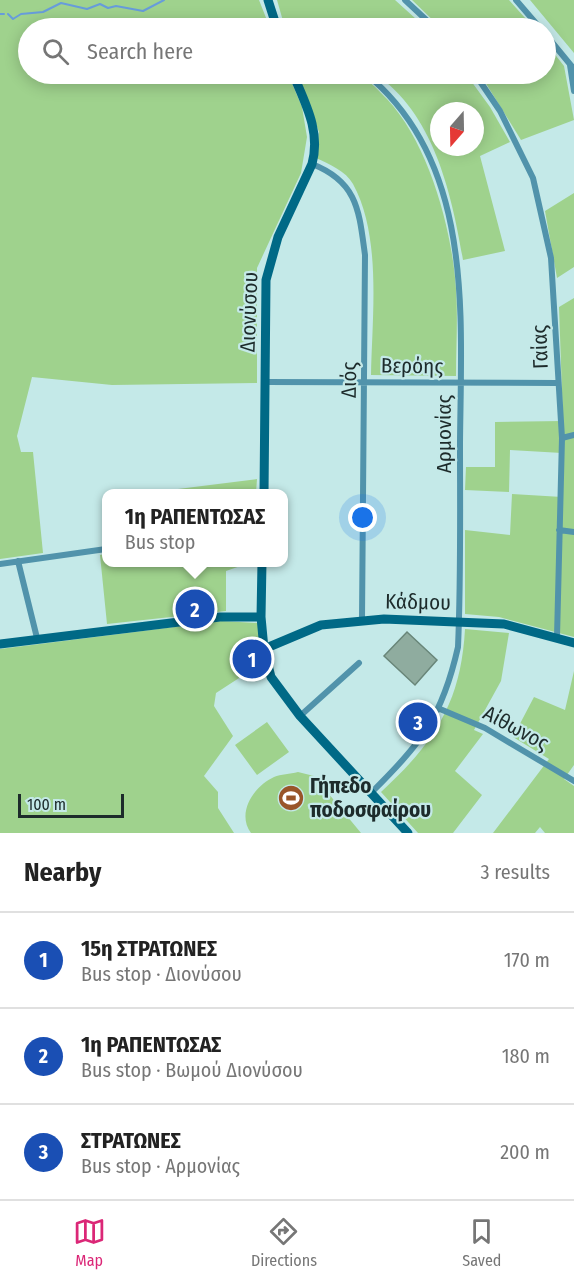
<!DOCTYPE html>
<html lang="en">
<head>
<meta charset="utf-8">
<style>
	:root { --surface:#fff; --page:#f2f2f2; --text:#222; --muted:#767676; --line:#e0e0e0; --accent:#db2777 }
	body { margin:0; font-family:"Fira Sans Condensed",sans-serif; background:var(--page); color:var(--text) }
	.compass { position:absolute; left:430px; top:102px; width:54px; height:54px; border-radius:50%; background:var(--surface); box-shadow:0 3px 15px #0003; rotate:200deg }
	.scale { position:absolute; left:18px; bottom:15px; width:106px; box-sizing:border-box; padding-left:6px; border:3px solid #1d2b2b; border-top:0; font-size:16px; line-height:21px; white-space:nowrap; color:#1d2b2b; -webkit-text-stroke:4px #c4e9e8; paint-order:stroke }
	.you { position:absolute; left:363px; top:518px; width:21px; height:21px; margin:-15px; border:4px solid #fff; border-radius:50%; background:#1a73e8; box-shadow:0 0 0 9px #1a73e833 }
	.badge { display:grid; place-items:center; width:39px; height:39px; border-radius:50%; background:var(--accent); color:#fff; font-size:20px; font-weight:700 }
	.pin { position:absolute; translate:-50% -50%; border:3px solid #fff; box-shadow:0 2px 6px #0006 }
	.popup { position:absolute; left:102px; top:489px; width:186px; height:78px; box-sizing:border-box; display:grid; place-content:center; border-radius:12px; background:var(--surface); filter:drop-shadow(0 2px 4px #0005); font-size:20px; white-space:nowrap; color:var(--muted) }
	.popup b { font-size:22px; color:var(--text) }
	.popup::after { content:''; position:absolute; left:50%; top:100%; margin-left:-12px; border:12px solid transparent; border-top-color:var(--surface) }
	.list { margin:0; padding:0; list-style:none }
	h2 { display:flex; justify-content:space-between; align-items:center; height:78px; margin:0; padding:0 24px; font-size:26px }
	h2 small { font-size:20px; font-weight:400; color:var(--muted) }
	.list li { display:grid; grid-template-columns:39px 1fr auto; gap:18px; align-items:center; box-sizing:border-box; height:96px; padding:0 24px; border-top:2px solid var(--line) }
	.list b { display:block; font-size:22px; white-space:nowrap }
	.list p { margin:0; font-size:20px; white-space:nowrap; color:var(--muted) }
	.list em { font-size:20px; font-style:normal; color:var(--muted) }
	.icon { flex:none; width:33px; height:33px; fill:none; stroke:currentColor; stroke-width:2; stroke-linecap:round; stroke-linejoin:round }
	.map { position:relative; flex:none; width:574px; height:833px; overflow:hidden }
	.search { position:absolute; background:var(--surface); box-shadow:0 3px 15px #0003; left:18px; right:18px; top:18px; height:66px; display:flex; align-items:center; gap:15px; box-sizing:border-box; padding:0 21px; border-radius:33px; color:var(--muted); font-size:22px }
	.sheet { height:366px; background:var(--surface) }
	nav { display:flex; justify-content:space-around; align-items:center; box-sizing:border-box; height:84px; border-top:2px solid var(--line); background:var(--surface); font-size:16px; color:var(--muted) }
	nav a { display:grid; justify-items:center; gap:3px }
	nav .on { color:var(--accent) }
	.map>svg:first-child { display:block }
	.green { fill:#9fd28d; fill-rule:evenodd }
	.lines { fill:none; stroke-linecap:round; stroke-linejoin:round }
	.stream { stroke:#679cdb; stroke-width:2 }
	.building { fill:#8fac9f; stroke:#698679; stroke-width:1.5 }
	.street { stroke:#5193ab; stroke-width:6 }
	.secondary { stroke:#006986; stroke-width:9 }
	.labels { text-anchor:middle; dominant-baseline:central; stroke-width:4.5; stroke-linejoin:round; paint-order:stroke }
	.street-label { font-size:21px; fill:#1d2b2b; stroke:#c4e9e8 }
	.poi-label { font-size:21px; font-weight:bold; fill:#1d2b2b; stroke:#c4e9e8; text-anchor:start }
</style>
</head>
<body>
<div class="map">
<svg width="574" height="833" viewBox="0 0 574 833">
	<rect width="100%" height="100%" fill="#c4e9e8"/>
	<path class="green" d="M0 0H259L270 28H28V74H288L302 107 307 137 301 173 257 268V383L112 385 32 377 17 436 21 452H33L43 553 0 559Z
		M277 0H395L426 28H285Z
		M412 0H509L534 28H441Z
		M530 0H574V53Z
		M546 43 564 66 574 120 521 140 480 74H546Z
		M297 74C313 74 341 70 356 74 366 76 380 92 387 99 429 144 452 229 456 289 458 318 456 347 456 376L371 375C372 317 382 237 353 184 346 171 329 164 316 158L319 132Z
		M375 74H466L490 107 510 142 480 156 505 251 463 260C452 195 434 113 375 74ZM439 111H475V147H439Z
		M574 193V267L557 278 545 211Z
		M574 298V637L499 617 465 614V530L510 535 512 494 562 497V453L510 450 509 492 465 490 466 467H495V422L563 421 559 307Z
		M257 479 256 493H146Z
		M106 554V562L249 563 226 571V611L107 624 100 555Z
		M222 621 258 623 262 663 216 693 214 706 233 736 204 776 218 792V808L234 833H0V649Z
		M465 629 509 633 501 681 474 730 483 734 455 771 482 795 453 833H418L381 792C434 743 461 703 465 629Z
		M574 671V765L564 779 574 786V833H545L540 827 535 833H493L549 759 513 737 534 697 565 710Z
		M267 722 289 752 257 775 235 745Z
		M298 772 314 776 361 833H251C236 813 254 786 274 777 281 774 290 774 298 772Z"/>
	<g class="lines">
		<path class="stream" d="M0 14H4
			M8 14 13 19 21 14 43 12 61 3 87 9 100 4 108 8 116 6 143 11 164 0"/>
	</g>
	<path class="building" d="M407 632 437 660 415 685 384 656Z"/>
	<g class="lines">
		<path class="street" d="M405 0 435 28
			M516 0 540 28
			M546 35 574 69
			M570 65 574 91
			M366 74C475 162 461 317 460 443 460 511 461 579 458 647 442 718 421 743 371 793
			M475 74 500 111 533 178 551 258 562 438 557 637
			M312 164C358 182 359 211 365 255L362 619
			M266 382 557 383
			M562 438 574 435
			M559 530 574 532
			M18 561 37 638
			M0 564 106 549
			M440 709 485 728 574 781
			M300 716 359 663"/>
		<path class="secondary" d="M268 0 277 28
			M264 494 266 280 278 237 312 164C321 131 305 103 293 74
			M262 562 261 617 264 649 271 677 300 716 408 833
			M0 644 220 617H261
			M264 649 321 625 384 619 504 624 574 643"/>
	</g>
	<defs>
		<g id="stadium-disc" transform="scale(1.35)"><circle r="9.5" fill="#995529" stroke="#c4e9e8"/><path d="M0-5a6.5 5 0 1 0 0 10a6.5 5 0 1 0 0-10ZM-3.5-1.8h7v3.6h-7Z" fill="#fff"/></g>
	</defs>
	<g fill-rule="evenodd">
		<use href="#stadium-disc" x="291" y="798"/>
	</g>
	<g class="labels">
		<g class="street-label">
			<text transform="translate(249 312) rotate(-88)">Διονύσου</text>
			<text transform="translate(540 347) rotate(-92)">Γαίας</text>
			<text transform="translate(412 366) rotate(1)">Βερόης</text>
			<text transform="translate(349 380) rotate(-89)">Διός</text>
			<text transform="translate(444 434) rotate(-90)">Αρμονίας</text>
			<text transform="translate(418 602) rotate(1)">Κάδμου</text>
			<text transform="translate(516 728) rotate(28)">Αίθωνος</text>
		</g>
		<g class="poi-label">
			<text x="310" y="786">Γήπεδο<tspan x="310" dy="24">ποδοσφαίρου</tspan></text>
		</g>
	</g>
</svg>
<svg class="compass" viewBox="-18 -18 36 36"><path d="M0-13l5 13h-10z" fill="#e53935"/><path d="M0 13l5-13h-10z" fill="#767676"/></svg>
<div class="scale">100 m</div>
<div class="you"></div>
<div class="pin badge" style="left:252px;top:659px;background:#1a4fb4">1</div>
<div class="pin badge" style="left:195px;top:609px;background:#1a4fb4">2</div>
<div class="popup"><b>1η ΡΑΠΕΝΤΩΣΑΣ</b>Bus stop</div>
<div class="pin badge" style="left:418px;top:722px;background:#1a4fb4">3</div>
<div class="search"><svg class="icon" aria-label="search" viewBox="0 0 24 24"><circle cx="10" cy="10" r="6"/><path d="M15 15l6 6"/></svg>Search here</div>
</div>
<section class="sheet">
<h2>Nearby<small>3 results</small></h2>
<ul class="list">
<li><span class="badge" style="background:#1a4fb4">1</span><div><b>15η ΣΤΡΑΤΩΝΕΣ</b><p>Bus stop · Διονύσου</p></div><em>170 m</em></li>
<li><span class="badge" style="background:#1a4fb4">2</span><div><b>1η ΡΑΠΕΝΤΩΣΑΣ</b><p>Bus stop · Βωμού Διονύσου</p></div><em>180 m</em></li>
<li><span class="badge" style="background:#1a4fb4">3</span><div><b>ΣΤΡΑΤΩΝΕΣ</b><p>Bus stop · Αρμονίας</p></div><em>200 m</em></li>
</ul>
</section>
<nav>
<a class="on"><svg class="icon" aria-label="map" viewBox="0 0 24 24"><path d="M3 6l6-2 6 2 6-2v14l-6 2-6-2-6 2zM9 4v14M15 6v14"/></svg>Map</a>
<a><svg class="icon" aria-label="directions" viewBox="0 0 24 24"><path d="M12 3l9 9-9 9-9-9zM9 14v-3h6M13 9l2 2-2 2"/></svg>Directions</a>
<a><svg class="icon" aria-label="saved" viewBox="0 0 24 24"><path d="M7 4h10v16l-5-4-5 4z"/></svg>Saved</a>
</nav>
</body>
</html>
